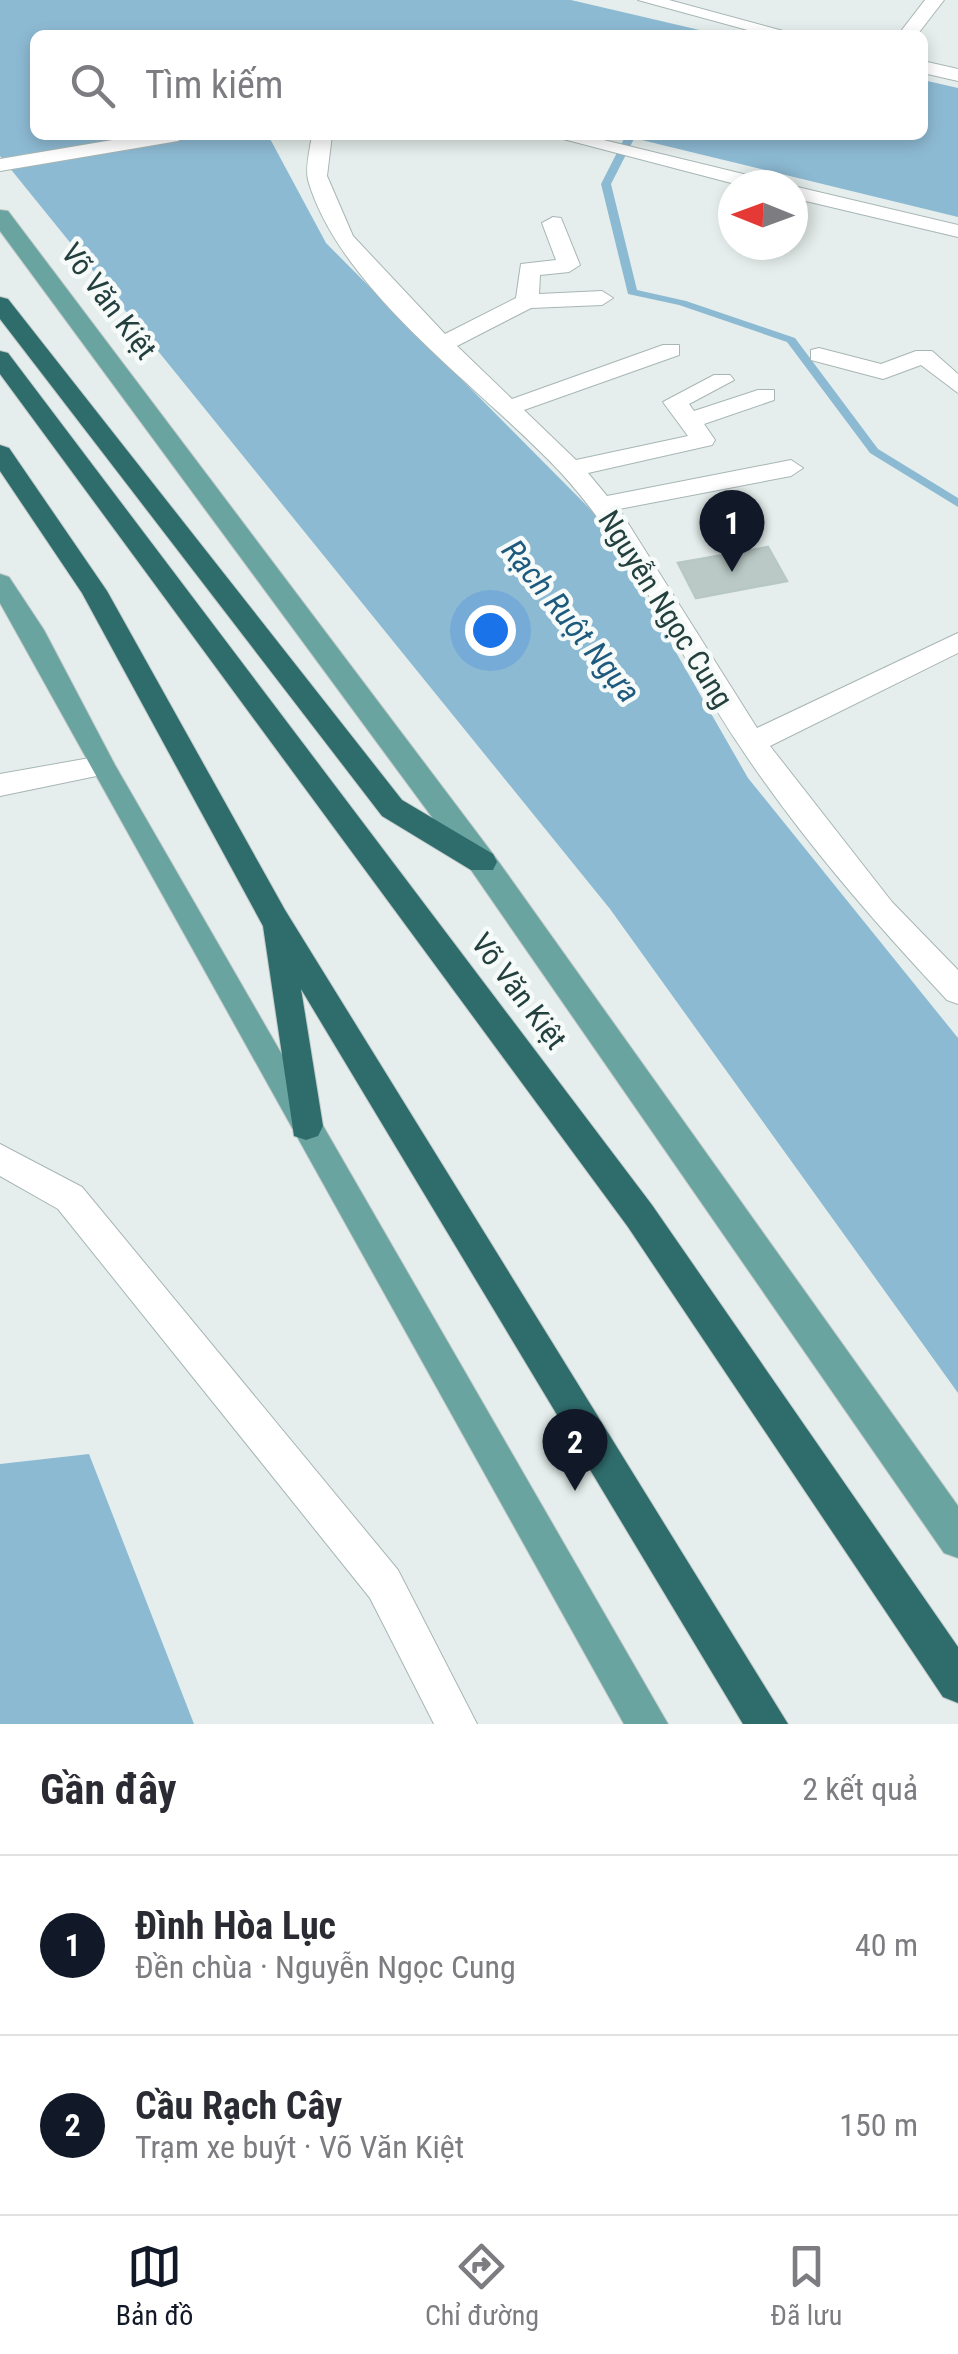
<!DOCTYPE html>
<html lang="vi">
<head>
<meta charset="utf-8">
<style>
	:root { --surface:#fff; --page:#f2f2f3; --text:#2b2b33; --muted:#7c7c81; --line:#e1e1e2; --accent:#111827 }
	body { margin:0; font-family:"Roboto Condensed",sans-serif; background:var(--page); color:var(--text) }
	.compass { position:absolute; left:718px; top:170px; width:90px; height:90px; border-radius:50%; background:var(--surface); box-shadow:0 5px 15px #0003; rotate:271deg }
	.you { position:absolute; left:490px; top:630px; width:35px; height:35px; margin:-25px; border:8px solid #fff; border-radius:50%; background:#1a73e8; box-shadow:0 0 0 15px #1a73e833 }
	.badge { display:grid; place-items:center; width:65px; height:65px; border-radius:50%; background:var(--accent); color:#fff; font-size:32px; font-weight:700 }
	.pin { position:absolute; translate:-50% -82px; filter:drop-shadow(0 2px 5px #0008) }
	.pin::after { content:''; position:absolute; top:52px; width:35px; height:30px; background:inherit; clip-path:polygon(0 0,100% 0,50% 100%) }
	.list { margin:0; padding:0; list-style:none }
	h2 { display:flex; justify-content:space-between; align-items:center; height:130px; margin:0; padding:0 40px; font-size:42px }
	h2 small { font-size:32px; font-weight:400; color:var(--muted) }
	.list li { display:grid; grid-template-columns:65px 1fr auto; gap:30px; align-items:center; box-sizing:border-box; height:180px; padding:0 40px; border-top:2px solid var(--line) }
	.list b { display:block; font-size:38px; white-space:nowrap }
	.list p { margin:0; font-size:32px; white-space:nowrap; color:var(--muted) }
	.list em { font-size:32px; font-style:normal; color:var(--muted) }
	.icon { flex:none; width:55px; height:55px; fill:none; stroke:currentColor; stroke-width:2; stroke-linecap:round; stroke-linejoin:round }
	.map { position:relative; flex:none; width:958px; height:1724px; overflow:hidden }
	.search { position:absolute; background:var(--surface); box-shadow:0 5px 15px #0003; left:30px; right:30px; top:30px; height:110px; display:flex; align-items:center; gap:25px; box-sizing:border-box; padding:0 35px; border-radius:15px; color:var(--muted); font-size:38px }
	.sheet { height:490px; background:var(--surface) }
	nav { display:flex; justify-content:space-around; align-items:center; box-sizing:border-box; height:140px; border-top:2px solid var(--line); background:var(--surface); font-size:28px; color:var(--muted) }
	nav a { display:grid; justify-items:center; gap:5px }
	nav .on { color:var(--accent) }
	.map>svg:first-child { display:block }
	.water { fill:#8dbad3 }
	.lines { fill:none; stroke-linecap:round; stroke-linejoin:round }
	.stream { fill:#8dbad3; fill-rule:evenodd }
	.building { fill:#bac9c5; stroke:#b7c8c4; stroke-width:2.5 }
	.minor-casing { stroke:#a7b6b4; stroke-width:2 }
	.major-casing { stroke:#c1cac9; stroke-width:2 }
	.highway-casing { stroke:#c1cac9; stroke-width:2 }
	.minor { fill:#fff; fill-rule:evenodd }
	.major { fill:#69a4a0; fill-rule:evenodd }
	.highway { fill:#2f6d6c; fill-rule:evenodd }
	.labels { text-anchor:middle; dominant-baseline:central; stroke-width:9; stroke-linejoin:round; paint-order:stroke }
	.street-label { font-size:30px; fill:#23403e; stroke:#f6faf9 }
	.water-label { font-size:32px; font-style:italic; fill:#1d5a7d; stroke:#f6faf9 }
</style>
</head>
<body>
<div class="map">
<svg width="958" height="1724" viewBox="0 0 958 1724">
	<rect width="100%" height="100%" fill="#e5eeec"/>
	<path class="water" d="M0 0H571L721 35H35V135H268L326 243 599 518 748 778 958 1038V1393L610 909 0 156Z
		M923 80 958 88V217L621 135H923Z
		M89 1454 194 1724H0V1464Z"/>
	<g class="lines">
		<path class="stream" d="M626 135H636L611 184 637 290 686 301 795 338 878 449 958 498V507L870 453 787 342 679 305 628 294 601 184Z"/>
	</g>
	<path class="building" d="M768 547 787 581 696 598 678 563Z"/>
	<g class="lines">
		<g class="minor-casing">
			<path id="minor" d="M638 0H669L798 35H766Z
				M925 0H944L917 35H898Z
				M923 61 958 69V81L923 73Z
				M142 135H188L178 141 0 171V159Z
				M312 135H332L327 176 353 236 445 334 516 298 521 264 556 260 542 223 553 217 561 218 580 265 569 272 540 275 539 294 602 291 613 298 602 305 531 308 457 346 512 399 663 345H679V355L524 410 576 460 688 436 663 402 714 375H730L734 380 689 404 694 411 758 390H774V400L704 424 715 440 712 445 588 473 607 496 791 460 803 468 791 476 619 509 757 728 958 633V653L770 746 892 902 958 970V1004L947 1000C873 921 801 838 741 748 680 658 636 556 563 475 485 390 340 292 308 180 305 167 310 149 312 135Z
				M548 135H583L772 181 775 185H739Z
				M793 186 958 225V237L793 198Z
				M819 348 881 364 916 351H932L958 374V393L921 365 883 379 811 360V350Z
				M101 756 115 766 111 773 0 796V774Z
				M0 1144 82 1187 398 1570 477 1724H434L370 1598 58 1209 0 1176Z"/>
		</g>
		<g class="major-casing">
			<path id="major" d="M0 210 8 211 493 854 958 1506V1558L944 1553 471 870 0 231Z
				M0 574 9 577 44 630 115 765 668 1724H624L0 603Z"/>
		</g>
		<g class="highway-casing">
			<path id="highway" d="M0 297 8 299 402 800 493 854 497 862 493 870H471L382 816 0 319Z
				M0 351 8 353 652 1205 958 1647V1703L943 1697 628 1227 0 374Z
				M0 445 9 448 107 591 285 910 788 1724H743L301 989 323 1126 318 1136 306 1140 294 1136 263 926 82 593 0 471Z"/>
		</g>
		<use href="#minor" class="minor"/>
		<use href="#major" class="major"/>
		<use href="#highway" class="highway"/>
	</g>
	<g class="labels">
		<g class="street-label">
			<text transform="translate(109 301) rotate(53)">Võ Văn Kiệt</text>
			<text transform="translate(666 609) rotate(58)">Nguyễn Ngọc Cung</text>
			<text transform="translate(519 991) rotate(53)">Võ Văn Kiệt</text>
		</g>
		<g class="water-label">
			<text transform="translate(571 621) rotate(51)">Rạch Ruột Ngựa</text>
		</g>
	</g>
</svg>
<svg class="compass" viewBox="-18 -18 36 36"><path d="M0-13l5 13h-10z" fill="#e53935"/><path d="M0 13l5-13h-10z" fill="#7c7c81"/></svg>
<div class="you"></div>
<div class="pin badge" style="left:732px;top:572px">1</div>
<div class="pin badge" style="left:575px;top:1491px">2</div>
<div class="search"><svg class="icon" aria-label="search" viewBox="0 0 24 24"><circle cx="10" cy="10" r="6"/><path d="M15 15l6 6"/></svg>Tìm kiếm</div>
</div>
<section class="sheet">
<h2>Gần đây<small>2 kết quả</small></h2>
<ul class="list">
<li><span class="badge">1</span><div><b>Đình Hòa Lục</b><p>Đền chùa · Nguyễn Ngọc Cung</p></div><em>40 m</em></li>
<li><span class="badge">2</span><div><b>Cầu Rạch Cây</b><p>Trạm xe buýt · Võ Văn Kiệt</p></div><em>150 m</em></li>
</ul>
</section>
<nav>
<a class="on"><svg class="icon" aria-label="map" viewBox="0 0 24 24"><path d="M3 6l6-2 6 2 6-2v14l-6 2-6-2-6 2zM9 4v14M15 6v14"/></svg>Bản đồ</a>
<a><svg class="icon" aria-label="directions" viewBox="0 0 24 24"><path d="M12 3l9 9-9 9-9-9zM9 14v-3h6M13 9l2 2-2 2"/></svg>Chỉ đường</a>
<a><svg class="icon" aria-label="saved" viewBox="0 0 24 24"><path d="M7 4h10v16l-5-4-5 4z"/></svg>Đã lưu</a>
</nav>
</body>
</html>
